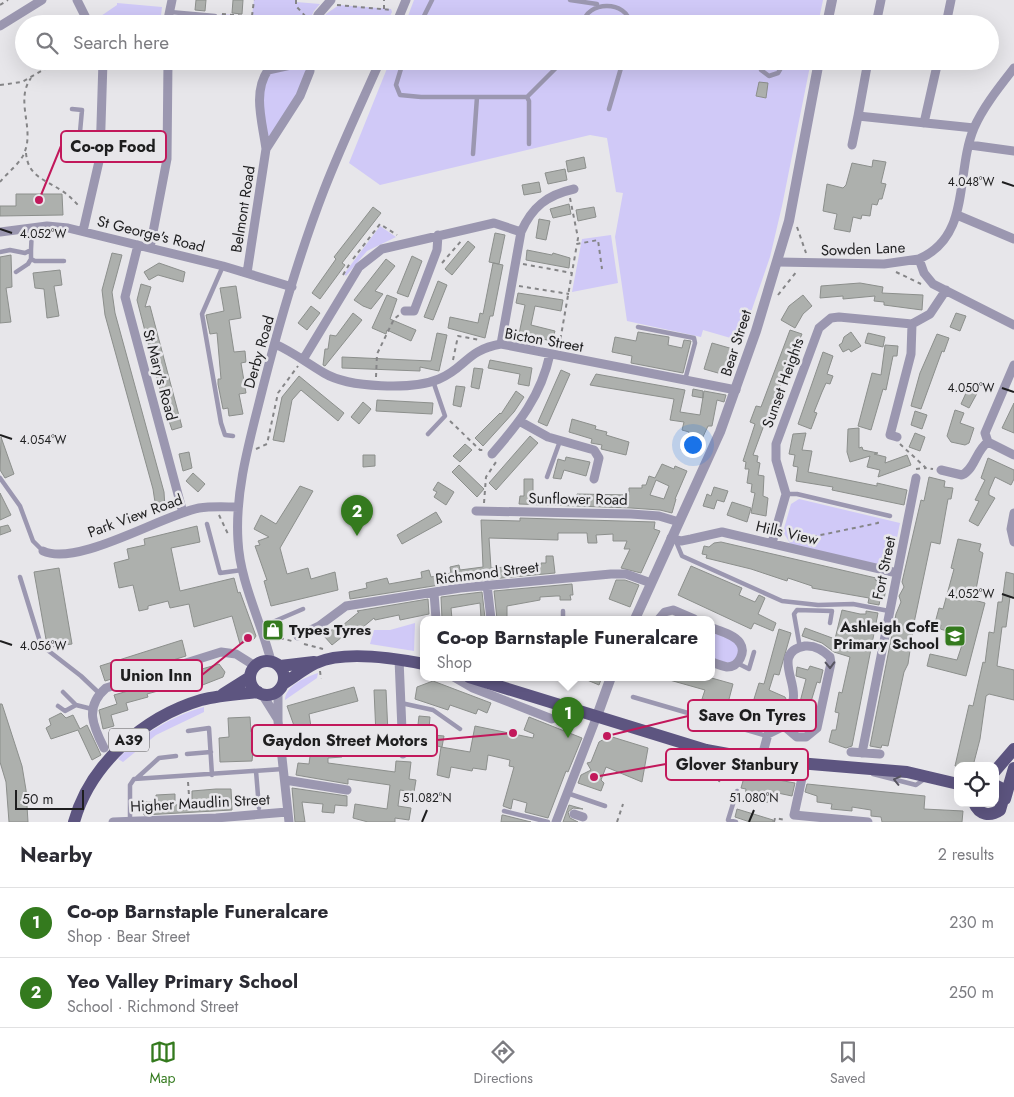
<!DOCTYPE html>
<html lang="en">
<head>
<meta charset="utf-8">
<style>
	:root { --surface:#fff; --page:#f7f7f7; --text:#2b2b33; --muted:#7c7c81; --line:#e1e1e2; --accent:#347a1e }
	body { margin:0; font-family:Jost,sans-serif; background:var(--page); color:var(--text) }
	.controls { position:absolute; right:15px; bottom:15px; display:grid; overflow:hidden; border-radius:10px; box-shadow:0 5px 20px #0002 }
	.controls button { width:45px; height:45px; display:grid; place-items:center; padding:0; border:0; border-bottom:1px solid var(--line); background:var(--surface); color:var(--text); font:25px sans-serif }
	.scale { position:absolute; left:15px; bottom:12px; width:69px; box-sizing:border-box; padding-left:5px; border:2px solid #1e1e1f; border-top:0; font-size:14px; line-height:18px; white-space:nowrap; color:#1e1e1f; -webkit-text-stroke:4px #e7e6ea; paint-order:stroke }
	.you { position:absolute; left:692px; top:444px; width:18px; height:18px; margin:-12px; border:4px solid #fff; border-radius:50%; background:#1a73e8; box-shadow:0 0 0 8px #1a73e833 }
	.badge { display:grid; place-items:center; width:32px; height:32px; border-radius:50%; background:var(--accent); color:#fff; font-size:16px; font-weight:700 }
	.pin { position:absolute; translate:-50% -41px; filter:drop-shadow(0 1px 2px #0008) }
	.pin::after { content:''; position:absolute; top:26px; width:18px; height:15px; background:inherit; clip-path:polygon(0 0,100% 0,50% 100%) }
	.popup { position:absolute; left:420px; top:616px; width:295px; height:65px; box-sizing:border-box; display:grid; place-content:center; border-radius:10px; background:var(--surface); filter:drop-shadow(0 1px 4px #0005); font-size:16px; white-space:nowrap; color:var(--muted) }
	.popup b { font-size:19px; color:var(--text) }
	.popup::after { content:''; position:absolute; left:50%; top:100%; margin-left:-10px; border:10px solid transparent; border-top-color:var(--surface) }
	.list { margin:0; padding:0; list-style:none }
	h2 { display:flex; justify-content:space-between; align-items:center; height:65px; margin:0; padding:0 20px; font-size:21px }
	h2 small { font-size:16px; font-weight:400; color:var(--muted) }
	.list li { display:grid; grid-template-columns:32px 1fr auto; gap:15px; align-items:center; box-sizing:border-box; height:70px; padding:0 20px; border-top:1px solid var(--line) }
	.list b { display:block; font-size:19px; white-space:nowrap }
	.list p { margin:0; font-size:16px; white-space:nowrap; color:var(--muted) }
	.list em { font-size:16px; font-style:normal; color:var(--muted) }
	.icon { flex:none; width:28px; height:28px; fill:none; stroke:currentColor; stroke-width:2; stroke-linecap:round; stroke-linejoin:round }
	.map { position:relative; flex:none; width:1014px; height:822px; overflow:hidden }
	.search { position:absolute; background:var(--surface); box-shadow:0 5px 20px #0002; left:15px; right:15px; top:15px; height:55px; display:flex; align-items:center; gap:12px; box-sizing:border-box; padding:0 18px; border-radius:28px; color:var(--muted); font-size:19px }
	.sheet { height:205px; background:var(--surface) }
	nav { display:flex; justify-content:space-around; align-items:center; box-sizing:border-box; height:70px; border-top:1px solid var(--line); background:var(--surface); font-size:14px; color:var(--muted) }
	nav a { display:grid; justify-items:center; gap:2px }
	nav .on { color:var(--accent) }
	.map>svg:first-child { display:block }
	.green { fill:#d0c9f7 }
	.building { fill:#adb0ad; stroke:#8c8f8c; fill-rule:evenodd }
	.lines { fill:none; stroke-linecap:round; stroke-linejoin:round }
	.path { stroke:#858587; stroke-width:2; stroke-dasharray:4 4; stroke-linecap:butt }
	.service { stroke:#9b97b0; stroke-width:4.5 }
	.minor { stroke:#9b97b0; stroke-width:9 }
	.tertiary { stroke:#9b97b0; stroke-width:10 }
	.primary { stroke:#5d5580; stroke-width:12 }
	.oneway { stroke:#565460 }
	.ticks { fill:none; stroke:#1e1e1f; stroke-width:2 }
	.labels { text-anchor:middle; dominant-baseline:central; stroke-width:5; stroke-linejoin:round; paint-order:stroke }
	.shield { fill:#e7e6ea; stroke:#5a5a5c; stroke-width:1 }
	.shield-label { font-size:14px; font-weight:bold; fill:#1e1e1f }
	.street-label { font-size:15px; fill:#1e1e1f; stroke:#e7e6ea }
	.poi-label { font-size:15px; font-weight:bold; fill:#1e1e1f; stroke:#e7e6ea; text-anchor:end }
	.ticks-label { font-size:12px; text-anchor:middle; fill:#1e1e1f; stroke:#e7e6ea; stroke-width:5; stroke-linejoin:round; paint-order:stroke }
	.leader { fill:none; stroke:#c2185b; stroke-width:2 }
	.callout-dot { fill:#c2185b; stroke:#e7e6ea; stroke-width:2 }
	.callout { fill:#e7e6ea; stroke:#c2185b; stroke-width:2 }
	.callout-label { font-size:16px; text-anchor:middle; font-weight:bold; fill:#1e1e1f }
</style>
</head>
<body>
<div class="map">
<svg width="1014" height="822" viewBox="0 0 1014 822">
	<rect width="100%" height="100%" fill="#e7e6ea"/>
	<path class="green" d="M254 0H296V2L320 4 314 11 308 23 174 24 182 19 220 21 221 14 252 16Z
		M414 0H823L818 24H405Z
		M117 3 162 7 160 24H101L98 18 117 5Z
		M339 5 391 9 392 12 389 18 322 22 326 14Z
		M59 61H97V67L46 69Z
		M310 61V71L266 149 260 101 268 71Z
		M390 61H811L782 206 770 257 741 341 703 330 701 337 627 321 615 237 623 193 616 192 607 138 590 135 380 185 349 163Z
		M380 226 396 237 367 251 346 276 344 274Z
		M611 235 618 283 572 292 582 239Z
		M799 499 900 523 891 567 791 545 783 532 791 504Z
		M415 623 414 651 370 644 374 630H390Z
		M712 628 739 642 737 663 712 662Z
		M318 673 317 678 285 700C285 686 306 677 318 673Z
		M204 707V712L156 735 123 762 118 759C140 735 172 716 204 707Z"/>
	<path class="building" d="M196 0H206L205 11 195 10Z
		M233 0H243L242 14 232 13Z
		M759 82 768 83 766 98 756 96Z
		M584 157 586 168 568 172 566 161Z
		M873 160 886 162 881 183 886 184 882 199H879L877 205 872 204 870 216 862 215 861 219 853 217 850 232 834 229 837 214 823 211 827 184 843 188 846 185 852 163 872 167Z
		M565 169 567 180 548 184 545 173Z
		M539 182 541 192 524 195 522 185Z
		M16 194H62L63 215 0 216V206H16Z
		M569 204 571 214 553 218 550 209Z
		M373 207 381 213 342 263 345 265 320 299 312 293 336 259 334 257Z
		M594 207 596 217 578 221 576 210Z
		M539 219 550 221 546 240 536 238Z
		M495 233 505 235 499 264 489 262Z
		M468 241 475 247 452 275 445 269Z
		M527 250 552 255 553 253 570 258 569 268 526 260Z
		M112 253 122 255 112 292 115 313 164 492 165 508 156 509 153 489 105 315 102 290Z
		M11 255 12 287 6 288 11 322 0 323V257Z
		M412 256 422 261 408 297 397 293Z
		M386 259 395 266 375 291 383 294 371 309 363 306 354 300Z
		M159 263 185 272 183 282 158 275 149 280 144 272Z
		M493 263 503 265 493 316H490L485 338 448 328 450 317 478 323 480 313 483 314Z
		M60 270 62 285 54 286 59 316 47 318 44 289 35 288 33 273Z
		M438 281 447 285 433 320 424 317Z
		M860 283 883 287 882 293 923 295 922 310 884 305V302L874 301 875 296 843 299V296L820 298 821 286Z
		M141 284 151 287 145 307 150 306 182 427 172 430 165 409 137 300Z
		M236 286 241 318 229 320 234 352 245 351 246 362 241 363 246 393 239 394 243 414 229 416 228 408 223 409 218 384V379H221L217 333 210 334 206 315 224 311 220 288Z
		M518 293 563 300 561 311 535 306 531 325 555 331 552 341 519 334 525 305 516 303Z
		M387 295 397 299 390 319 416 330 411 341 387 330 386 334 372 328Z
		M803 295 812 306 803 314 795 328 781 320 789 306Z
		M311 306 320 313 307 330 298 323Z
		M353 313 362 320 325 366 323 365 325 349H328L330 335 336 336Z
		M956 313 966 316 960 331 950 327Z
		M790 330 802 334 781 382 776 403 769 418 767 417 753 455 758 456 757 462 760 463 758 475 764 476 763 496 768 498 766 516 751 513 755 493 751 492 752 484 747 483 749 469H745L746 462 743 461 755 424 750 422 756 406 761 407Z
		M638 332 669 337 668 345 682 348 684 340 691 341 683 373 631 363 632 356 612 352 615 337 636 341Z
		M851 332 861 346 851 352 849 349 843 352 839 345 842 343 844 337Z
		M437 333 447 335 439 371 420 367V371L342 368V357L431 361Z
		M868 333 885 337 883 347 865 343Z
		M937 334 949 338 944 352 942 351 921 409 911 406 912 402 920 373Z
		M712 343 733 349 725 375 704 369Z
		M885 345 898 346 897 356H893L886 390 883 389 871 430 858 426 872 373 881 375Z
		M823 352 833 356 827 374 833 376 830 384 826 383 822 392 814 412 817 413 811 429 798 424Z
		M490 360 532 368 529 386 518 384 520 374 488 368Z
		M474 368 483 369 479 389 471 387Z
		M561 370 570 374 547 426 538 422Z
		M596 374 685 390 680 412 700 415 704 391 726 395 724 402 717 400 712 426H708L694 456 681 450 689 432 682 430 684 422 670 420 674 399 590 385Z
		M299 376 344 413 338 421 301 390 292 400 284 442 273 440 282 397Z
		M971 382 981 386 969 408 961 404Z
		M456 386 465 387 461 407 453 405Z
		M693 389 703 391V398L692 396Z
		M516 391 524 397 514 412 483 446 475 438 500 413 501 414Z
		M377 400 433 403 432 414 376 411Z
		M363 402 371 409 359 424 351 417Z
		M1014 403V433L1002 428Z
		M955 410 964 413 960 423 974 428 969 443 965 445 951 442 947 436Z
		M915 411 927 415 922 429 911 425Z
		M572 419 596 426 595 429 607 432 606 435 629 442 626 455 601 449 602 445 591 443 592 439 569 432Z
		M859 428V448L862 447 863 450 878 453 874 454 886 457 885 463 907 455 911 465 878 477 880 470 867 467 870 456 850 462 847 452 848 429Z
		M806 433 802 450 812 451 808 472 877 486V483L907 490 904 505 832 490 833 487 796 481 798 467 793 466 795 455 789 454 793 434Z
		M915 433 925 437 920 451 909 447Z
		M530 436 538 443 496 490 489 483Z
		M1 437 14 474 5 478 0 470Z
		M465 444 472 450 460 462 453 456Z
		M189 452 192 468 183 471 179 454Z
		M363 455H375V466L363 467Z
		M566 457 590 462 586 476 564 470 561 479 553 478 558 459 565 461Z
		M988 458 1014 470V479L1011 485 995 477 989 491V495L995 498 978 526 969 521 979 501 975 500 985 480 981 478Z
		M662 464 674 469 675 466 687 471 675 499H676L672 513 660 510 631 508 519 504 520 496H524V479H533V496L577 499V494L629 495V488H642V485H646L649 476 655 478ZM656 480 669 486 664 499 650 495Z
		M459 465 484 489 477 497 452 472Z
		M193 473 205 484 198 492 186 481Z
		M929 477 945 481 944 487 953 488 951 499H948L940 544 931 542 914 623 908 664 904 672 888 746 882 745 881 748 870 746 896 614 901 602 899 596 904 587 902 582 921 500 924 501Z
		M438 482 454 492 446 505 434 497 437 492 433 490Z
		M300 486 313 491 280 548 287 574 308 568 311 579 335 572 338 590 271 606 264 581 267 580 255 546 260 545 258 541 269 537 254 529 261 515 276 524Z
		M714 487 728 491 724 502 717 500 714 509 703 506 707 494 711 496Z
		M0 493 11 515 0 520Z
		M732 502 751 508 747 522 727 515Z
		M436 512 442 522 402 544 397 535Z
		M520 518 655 522 654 529 660 531 641 573 621 568 630 549H624L627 541H613V534L596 535 597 543H588L587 533H558V540L489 538 491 568 541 565V563H546V556H553L555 573 459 582 350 599 349 592 367 588 366 583 387 578 389 584 422 578 421 572 429 570 431 577 451 573 450 567 459 565 460 570 483 567 481 520 520 521Z
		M8 525 11 531 0 535V527Z
		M197 526 200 542 171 548 180 591 234 578 238 593 240 592 256 636 254 639 240 644 232 616 194 627 189 604 170 608 168 601 148 606V609L139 611 133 585 119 588 114 563 129 559 127 549 145 545 144 539Z
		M958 539 981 544 979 551 983 553 974 600 985 603 966 676 927 666 930 654 957 660 962 645 955 643 958 634 940 629 941 625 935 623 939 608 943 609 954 569 951 568Z
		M721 542 876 578 875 580 884 582 883 587H886L884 600H880L879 605 868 603 869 598 812 588V586L788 578 787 581 751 569 706 558 707 555 702 554 704 546 709 547 714 543Z
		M691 566 742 588 739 595 755 602 759 595 765 598 758 614 776 623 773 631 754 623 751 629 678 595Z
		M59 568 72 644 51 647 47 645 34 572Z
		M1006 572 1014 574V598L1010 597 1006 627H1002L997 666 1014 670V700L989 694 986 696 980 739 973 766H955L969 705 973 706 983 662 985 663 989 632 994 633 998 602H1002Z
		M616 580H625L639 585 630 607 609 599Z
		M572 584 573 595H570L571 600H560V596H556L540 597V600L507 606V619H497L494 591Z
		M482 592 485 618H481L480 603 451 608 452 619H442L441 597Z
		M428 599 429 614 400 620 399 615 375 620 374 618 357 632 356 630 343 639 342 637 332 645 324 636 335 627 343 625 359 612 357 611Z
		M842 610 860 614H866V611L878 613 852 746 846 748 829 742 832 730H836L839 713 835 712 839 692 842 693 850 657 834 652 822 643 802 636 805 628 835 639Z
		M779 629 791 633 779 675 774 674 769 690 785 697 789 705 795 706 800 702 806 679 796 676 797 667 808 670 810 666 823 670 820 683 817 682 810 705 815 706 813 718 795 715 794 709 791 707 785 708 783 711 767 706 768 703 754 699 759 683 764 684Z
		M182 640 186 656 105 681 100 666Z
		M219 664 225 672 223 677 200 686 195 671Z
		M580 677H602L599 685Z
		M666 677H708L733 684 728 703 702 699 705 690 666 679Z
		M173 678 176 686 147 694 148 697 126 703 128 710 111 715 114 726 103 729 99 710 117 704 114 695Z
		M433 681 491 703 487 713 478 709 476 714 450 705 448 710 415 699 417 687Z
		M354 687 358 701 309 714 312 733 298 737 287 706Z
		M374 690H386L389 755 376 756V747L357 748 356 736 376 735Z
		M0 704H2L22 766 26 790 28 822H9L6 782 0 762Z
		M61 713 66 718 73 715 80 729 87 725 101 755 92 760 78 730 51 739 46 728 51 725 49 719Z
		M419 716 430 717 429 729 434 730 433 735 444 736 442 747 416 742Z
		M250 717 251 732H255L252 761 220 762 219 738 229 737 228 718Z
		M529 717 582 738 568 772 566 771 548 818 525 812 527 803 513 799 511 809 503 806 514 767 509 766 510 760 488 755 486 770 473 768 472 771 451 767 449 778 437 775 441 747 470 752 475 726 533 738 534 734 524 730Z
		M609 736 648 748 642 782 606 767 601 780 604 783 601 791 578 783 581 775 591 770 587 763 591 762 599 742Z
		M312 741 344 745 342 757 328 758V763L395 772 396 761 411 762 409 779 416 780 414 792 400 790 398 806 411 808 409 820 395 818V822H368L353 818 355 804 387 809 390 785 348 779V784L296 775 298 763 309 764Z
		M745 774 795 783 792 796 773 792 771 803 750 799V797L745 796 746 789 741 788Z
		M807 784 925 796 924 809 963 811 962 822H882L881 817 871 816V810L852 807V811L831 809 832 804 817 802V796L805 792Z
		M292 788 347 796V806L335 805 334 813 322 812 323 804 302 802 305 822H295Z
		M216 789H231L232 810 144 815V802H156V795L175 794V805L192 804V791Z
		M569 805 583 809 573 808 568 812 570 818 578 822H563Z
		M737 809 773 820V822H750L735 817Z
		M502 815H503L531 822H501Z"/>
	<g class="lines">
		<path class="path" d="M296 0V6L307 18
			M0 5 8 0
			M337 5 392 10
			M384 9V0
			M222 14 307 21
			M252 16 254 0
			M120 24 139 17 160 18
			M0 85 22 82 59 61
			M26 153C28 177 45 179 62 191 69 195 74 201 80 207
			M0 182C7 173 22 162 25 151 34 127 15 100 31 78
			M570 198 578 238 577 244
			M797 227 806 253
			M353 259 380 224 397 235
			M442 263 462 240
			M523 264 572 273
			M896 272 921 284
			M343 275 350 263
			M519 286 569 294
			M778 295 797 271
			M559 347 577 244 598 240 602 269
			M453 360 458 336 480 340
			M376 377 377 354 394 319 399 315
			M450 421 480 450H484
			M900 444 926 468 933 469
			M256 449 267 444 278 393 298 366
			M916 469 926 468
			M484 503 486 477 496 462
			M219 515 228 534
			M797 540 878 523V520
			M272 636 292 641
			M304 644 323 649
			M320 671 321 679
			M188 782 190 809
			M719 782 724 765
			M617 822 623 804
			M774 822 775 818 786 820"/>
		<path class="service" d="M570 0 597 4
			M170 12 215 16
			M420 24 432 0
			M583 24C586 0 628 0 630 24
			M759 61 761 70 769 76 778 73 785 61
			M403 62 396 85 400 95 421 97H527L563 61
			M527 97 529 101V144
			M609 109 623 61
			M81 133H101
			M67 151 78 154 82 110 72 109
			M473 154 477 97
			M31 250V259L35 261H64
			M0 252 10 250 25 253 31 250 32 228
			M223 266 202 314 221 423 225 435 233 436
			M16 272 28 264 31 259
			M638 327 694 338 695 343 685 380
			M428 434 445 416 433 381
			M547 477 560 441
			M0 478 20 506 33 541 43 551
			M786 494H797L890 516
			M207 524 220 573 242 570
			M675 539 682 556 782 601 818 605 853 604 889 611
			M20 577 41 645 81 676 100 694
			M563 611V619
			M261 627 303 609
			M800 648 794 614 797 610 832 611 830 623
			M737 663 749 669 754 652
			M63 692 76 705 92 709
			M633 697 767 736
			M401 703 433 710 460 729
			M58 706 65 711 76 705
			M188 731 209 728 212 775
			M187 754 211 752
			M256 771 259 808
			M873 774 916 785 926 778
			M137 778 159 758 176 756
			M567 793 605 806
			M504 811 548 822
			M130 821V785L134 779 283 769
			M736 822 728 820 737 791"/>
		<path class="minor" d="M77 0 89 24
			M167 24 172 0
			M315 24 318 15 331 0
			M396 24 406 0
			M876 24 881 0
			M946 24 951 0
			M0 26 42 0
			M868 61 858 116 974 128
			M924 123 938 61
			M852 145 858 116
			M970 145 1014 151
			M266 149C263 124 252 93 268 70L309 61
			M957 215 1014 239
			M83 231 100 157 103 61
			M0 232 47 226 68 228 223 266 292 287
			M521 232C532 207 547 195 574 189
			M138 245 125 297 183 513
			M150 248 167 159 168 61
			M919 259C972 236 955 173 974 128 983 107 1000 86 1014 68
			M778 262 884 264 919 259 924 273 933 284 1014 325
			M247 273 266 149 300 96 310 71V61
			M405 311H414L437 250 438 235
			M275 344C293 352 307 363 324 373 349 388 413 390 439 379 466 368 466 350 501 344L736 390
			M304 358 359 267 382 249 494 223 521 232 501 344
			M521 422 548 437 594 450 599 458 594 479
			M897 437 890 435 911 354 912 324 930 314 946 290
			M988 442 1014 455
			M492 454C519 423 541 396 550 354
			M941 470 962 475C975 469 976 450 988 442L985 433 1014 365
			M476 511 631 514 659 516 679 522
			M1014 513 1011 529 1014 542
			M671 538 681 541 691 539 722 532 897 573
			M772 543 786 494 776 460V444L819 328 831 318 839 317 912 324
			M43 551C78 567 162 515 199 508 212 506 225 507 238 507
			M487 585 491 619
			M434 593 436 619
			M659 619 665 612 673 610 694 619
			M712 628C720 631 735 635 740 643 746 652 739 667 727 667 722 666 717 664 712 662
			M298 636 319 626 346 606 460 588 611 574H626L651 583
			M399 659 403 754
			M271 661C261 621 240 582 238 541 235 496 247 450 258 407 276 334 297 260 324 190 341 146 361 104 380 61
			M454 677 473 688 552 719
			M278 691V721L289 822
			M262 694 277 718
			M789 713 784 726 797 737H806L817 728 831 663 830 657C823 650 815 645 805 646 772 652 798 683 793 700
			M104 748C93 726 84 707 106 688L221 652 236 654 255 666
			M851 752 880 754
			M862 753 916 478
			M761 760 768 734 784 726
			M805 764 794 815 868 822
			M285 780 347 790
			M574 814 583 817
			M113 822 216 818 287 812
			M556 822 597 716"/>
		<path class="tertiary" d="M827 24 832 0
			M635 619 720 432 756 331 789 221 819 61
			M597 716 611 677"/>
		<path class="primary" d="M250 678a17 17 0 1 1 34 0a17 17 0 1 1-34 0Z
			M280 666 314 662
			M469 677 706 750 761 760 907 772 958 784
			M283 684C294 677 304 669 316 663 345 650 394 658 424 664
			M223 694 250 677
			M995 771 1014 749
			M1005 799 1014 768
			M974 803C979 815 990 817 1000 810L1004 796 1001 788 995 785
			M74 822C90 764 144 717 201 700 219 695 239 694 258 692"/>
	</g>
	<defs><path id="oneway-chevron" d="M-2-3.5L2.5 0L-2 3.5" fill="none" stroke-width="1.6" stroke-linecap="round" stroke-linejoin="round" transform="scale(1.25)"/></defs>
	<g class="oneway">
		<use href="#oneway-chevron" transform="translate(830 665) rotate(89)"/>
		<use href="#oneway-chevron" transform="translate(897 780) rotate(-167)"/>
	</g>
	<path class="ticks" d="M1002 182 1014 186M0 229 12 233M1002 388 1014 392M0 435 12 439M1002 594 1014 598M0 641 12 645M422 822 427 810M749 822 754 810"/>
	<defs>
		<g id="shop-square" transform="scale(1.125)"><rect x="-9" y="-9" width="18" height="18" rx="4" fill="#347a1e" stroke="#e7e6ea"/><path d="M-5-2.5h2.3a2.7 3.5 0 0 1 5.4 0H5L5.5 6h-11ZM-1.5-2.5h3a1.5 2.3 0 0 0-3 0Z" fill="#fff"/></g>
		<g id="school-square" transform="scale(1.125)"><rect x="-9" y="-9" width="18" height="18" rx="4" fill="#347a1e" stroke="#e7e6ea"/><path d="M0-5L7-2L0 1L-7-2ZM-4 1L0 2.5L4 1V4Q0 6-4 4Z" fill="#fff"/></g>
	</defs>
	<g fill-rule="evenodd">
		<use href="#shop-square" x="273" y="630"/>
		<use href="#school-square" x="955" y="636"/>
	</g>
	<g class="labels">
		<rect class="shield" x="109" y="728.5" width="40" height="23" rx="4"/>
		<g class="shield-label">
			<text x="129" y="740">A39</text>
		</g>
		<g class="street-label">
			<text transform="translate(243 209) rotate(-81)">Belmont Road</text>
			<text transform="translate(151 234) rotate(14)">St George's Road</text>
			<text transform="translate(863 249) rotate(-2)">Sowden Lane</text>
			<text transform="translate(544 340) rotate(10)">Bicton Street</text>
			<text transform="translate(736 343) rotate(-72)">Bear Street</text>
			<text transform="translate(259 352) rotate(-74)">Derby Road</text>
			<text transform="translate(160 375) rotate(75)">St Mary's Road</text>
			<text transform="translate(783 383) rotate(-70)">Sunset Heights</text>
			<text transform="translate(578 499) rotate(1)">Sunflower Road</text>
			<text transform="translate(135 516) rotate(-20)">Park View Road</text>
			<text transform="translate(787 533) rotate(13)">Hills View</text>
			<text transform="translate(884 568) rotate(-78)">Fort Street</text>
			<text transform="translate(487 573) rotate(-7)">Richmond Street</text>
			<text transform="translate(200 803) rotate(-3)">Higher Maudlin Street</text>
		</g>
		<g class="poi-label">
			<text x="939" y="627">Ashleigh CofE<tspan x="939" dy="17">Primary School</tspan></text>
			<text x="289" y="630" text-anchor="start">Types Tyres</text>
		</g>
	</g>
	<g class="ticks-label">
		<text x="971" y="186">4.048°W</text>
		<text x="43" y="238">4.052°W</text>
		<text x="971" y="392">4.050°W</text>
		<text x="43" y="444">4.054°W</text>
		<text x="971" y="598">4.052°W</text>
		<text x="43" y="650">4.056°W</text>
		<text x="427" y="802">51.082°N</text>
		<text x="754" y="802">51.080°N</text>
	</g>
	<path class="leader" d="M39 200L61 146M248 638L202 675M607 736L688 716M513 733L437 740M594 777L666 764"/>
	<g class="callout-dot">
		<circle cx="39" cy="200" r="5"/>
		<circle cx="248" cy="638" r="5"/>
		<circle cx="607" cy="736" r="5"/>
		<circle cx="513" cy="733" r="5"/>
		<circle cx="594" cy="777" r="5"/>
	</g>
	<g class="callout">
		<rect x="61" y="131" width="105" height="31" rx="5"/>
		<rect x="111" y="660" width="91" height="31" rx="5"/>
		<rect x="688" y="700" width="128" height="31" rx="5"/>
		<rect x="252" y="725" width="185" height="31" rx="5"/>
		<rect x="666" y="749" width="142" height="31" rx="5"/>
	</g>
	<g class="callout-label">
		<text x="113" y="152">Co-op Food</text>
		<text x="156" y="681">Union Inn</text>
		<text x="752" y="721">Save On Tyres</text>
		<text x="345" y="746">Gaydon Street Motors</text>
		<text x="737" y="770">Glover Stanbury</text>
	</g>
</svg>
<div class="controls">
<button><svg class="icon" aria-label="locate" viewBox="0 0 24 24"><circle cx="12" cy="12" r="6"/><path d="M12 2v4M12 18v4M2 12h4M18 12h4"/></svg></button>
</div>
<div class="scale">50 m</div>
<div class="you"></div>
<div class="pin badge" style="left:568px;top:738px">1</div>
<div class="popup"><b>Co-op Barnstaple Funeralcare</b>Shop</div>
<div class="pin badge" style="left:357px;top:536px">2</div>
<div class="search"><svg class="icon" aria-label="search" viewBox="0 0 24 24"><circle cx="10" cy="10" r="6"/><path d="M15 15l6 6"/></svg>Search here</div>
</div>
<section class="sheet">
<h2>Nearby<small>2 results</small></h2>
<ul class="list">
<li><span class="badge">1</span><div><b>Co-op Barnstaple Funeralcare</b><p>Shop · Bear Street</p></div><em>230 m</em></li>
<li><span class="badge">2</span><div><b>Yeo Valley Primary School</b><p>School · Richmond Street</p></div><em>250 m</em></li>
</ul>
</section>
<nav>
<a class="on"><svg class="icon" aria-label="map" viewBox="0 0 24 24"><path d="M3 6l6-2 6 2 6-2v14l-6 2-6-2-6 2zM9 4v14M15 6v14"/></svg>Map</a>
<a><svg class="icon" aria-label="directions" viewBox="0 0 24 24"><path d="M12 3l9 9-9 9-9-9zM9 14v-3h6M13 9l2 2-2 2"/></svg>Directions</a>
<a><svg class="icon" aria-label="saved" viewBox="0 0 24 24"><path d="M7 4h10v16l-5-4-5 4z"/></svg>Saved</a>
</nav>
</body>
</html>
